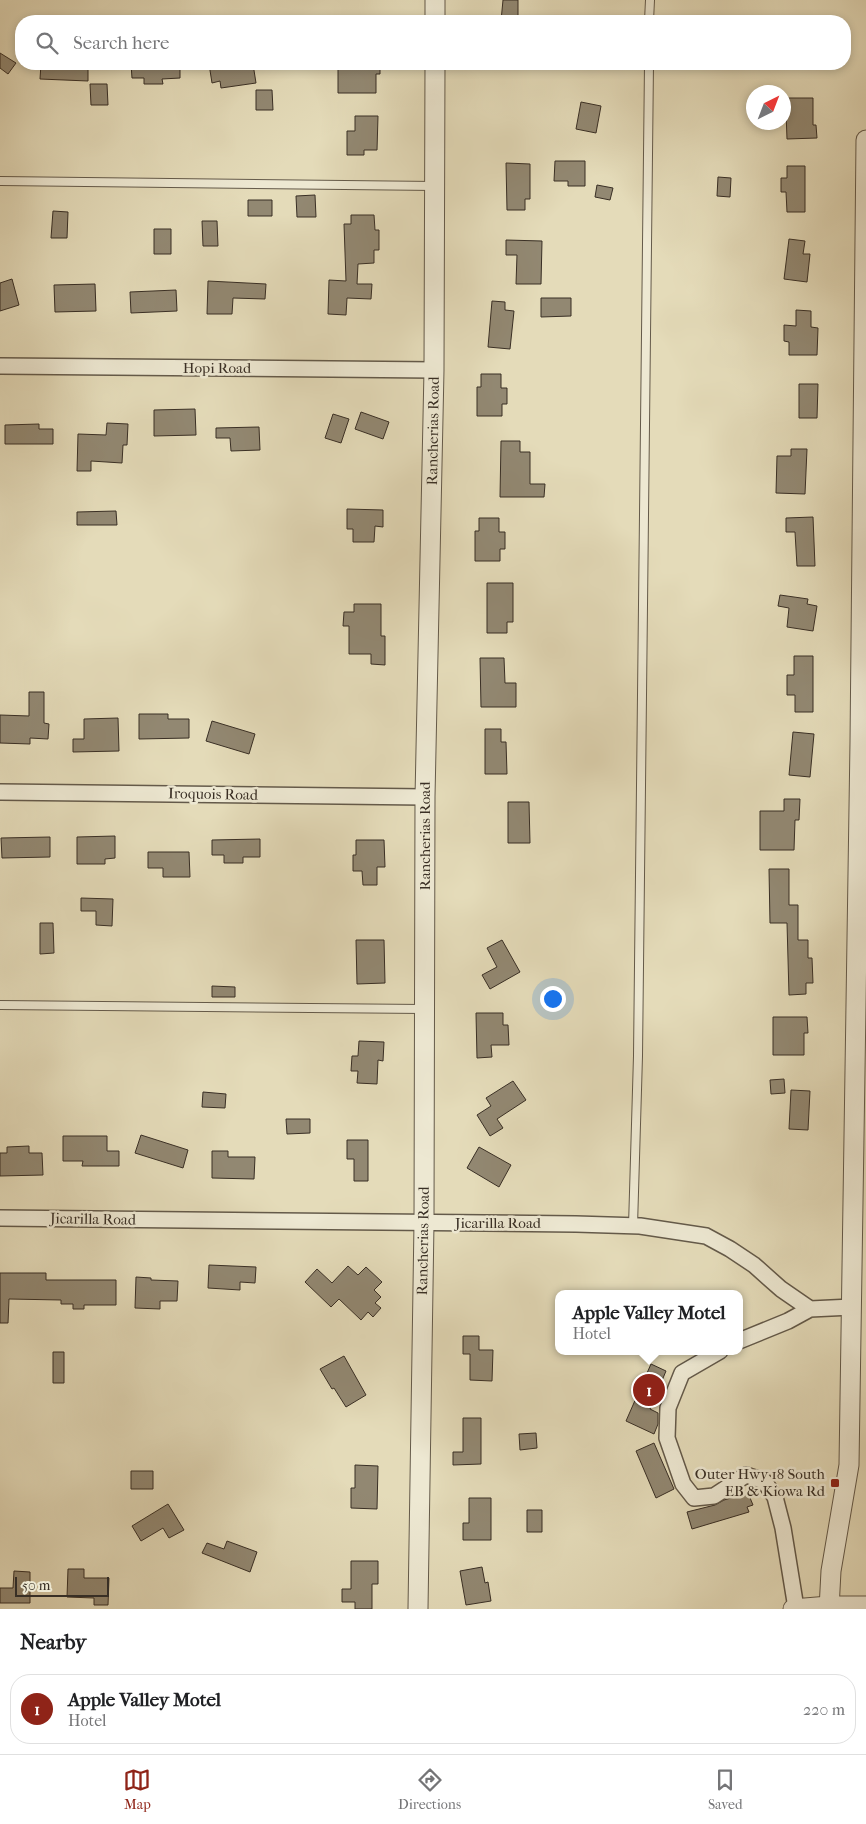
<!DOCTYPE html>
<html lang="en">
<head>
<meta charset="utf-8">
<style>
	:root { --surface:#fff; --page:#f2f2f2; --text:#202124; --muted:#757577; --line:#e0e0e0; --accent:#8f2418 }
	body { margin:0; font-family:"IM FELL French Canon",serif; background:var(--page); color:var(--text) }
	.compass { position:absolute; left:746px; top:85px; width:45px; height:45px; border-radius:50%; background:var(--surface); box-shadow:0 2px 8px #0003; rotate:42deg }
	.scale { position:absolute; left:15px; bottom:12px; width:94px; box-sizing:border-box; padding-left:5px; border:2px solid #392f25; border-top:0; font-size:14px; line-height:18px; white-space:nowrap; color:#392f25; -webkit-text-stroke:4px #ede8d2; paint-order:stroke }
	.you { position:absolute; left:552px; top:998px; width:18px; height:18px; margin:-12px; border:4px solid #fff; border-radius:50%; background:#1a73e8; box-shadow:0 0 0 8px #1a73e833 }
	.badge { display:grid; place-items:center; width:32px; height:32px; border-radius:50%; background:var(--accent); color:#fff; font-size:16px; font-weight:700 }
	.pin { position:absolute; translate:-50% -50%; border:2px solid #fff; box-shadow:0 1px 5px #0006 }
	.popup { position:absolute; left:555px; top:1290px; width:188px; height:65px; box-sizing:border-box; display:grid; place-content:center; border-radius:10px; background:var(--surface); filter:drop-shadow(0 1px 4px #0005); font-size:16px; white-space:nowrap; color:var(--muted) }
	.popup b { font-size:19px; color:var(--text) }
	.popup::after { content:''; position:absolute; left:50%; top:100%; margin-left:-10px; border:10px solid transparent; border-top-color:var(--surface) }
	.list { margin:0; padding:0; list-style:none }
	h2 { display:flex; justify-content:space-between; align-items:center; height:65px; margin:0; padding:0 20px; font-size:21px }
	h2 small { font-size:16px; font-weight:400; color:var(--muted) }
	.list li { display:grid; grid-template-columns:32px 1fr auto; gap:15px; align-items:center; box-sizing:border-box; height:70px; margin:0 10px 10px; padding:0 10px; border:1px solid var(--line); border-radius:20px }
	.list b { display:block; font-size:19px; white-space:nowrap }
	.list p { margin:0; font-size:16px; white-space:nowrap; color:var(--muted) }
	.list em { font-size:16px; font-style:normal; color:var(--muted) }
	.icon { flex:none; width:28px; height:28px; fill:none; stroke:currentColor; stroke-width:2; stroke-linecap:round; stroke-linejoin:round }
	.map { position:relative; flex:none; width:866px; height:1609px; overflow:hidden }
	.search { position:absolute; background:var(--surface); box-shadow:0 2px 8px #0003; left:15px; right:15px; top:15px; height:55px; display:flex; align-items:center; gap:12px; box-sizing:border-box; padding:0 18px; border-radius:20px; color:var(--muted); font-size:19px }
	.sheet { height:145px; background:var(--surface) }
	nav { display:flex; justify-content:space-around; align-items:center; box-sizing:border-box; height:70px; border-top:1px solid var(--line); background:var(--surface); font-size:14px; color:var(--muted) }
	nav a { display:grid; justify-items:center; gap:2px }
	nav .on { color:var(--accent) }
	.map>svg:first-child { display:block }
	.building { fill:#928872; stroke:#392f25 }
	.lines { fill:none; stroke-linecap:round; stroke-linejoin:round }
	.service-casing { stroke:#645a4a; stroke-width:10 }
	.minor-casing { stroke:#645a4a; stroke-width:18 }
	.tertiary-casing { stroke:#645a4a; stroke-width:21 }
	.service { stroke:#ede8d2; stroke-width:8 }
	.minor { stroke:#ede8d2; stroke-width:15 }
	.tertiary { stroke:#ede8d2; stroke-width:19 }
	.poi-dot { fill:#8f2418; stroke:#ede8d2; stroke-width:2 }
	.labels { text-anchor:middle; dominant-baseline:central; stroke-width:5; stroke-linejoin:round; paint-order:stroke }
	.street-label { font-size:15px; fill:#392f25; stroke:#ede8d2 }
	.poi-label { font-size:15px; fill:#392f25; stroke:#ede8d2; text-anchor:end }
</style>
</head>
<body>
<div class="map">
<svg width="866" height="1609" viewBox="0 0 866 1609">
	<rect width="100%" height="100%" fill="#e4dbb9"/>
	<filter id="stains"><feTurbulence type="fractalNoise" baseFrequency=".004" numOctaves="4"/><feColorMatrix values="0 0 0 0 .2 0 0 0 0 .09 0 0 0 0 .02 0 0 0 .5 -.17"/></filter>
	<radialGradient id="worn" r=".72"><stop offset=".6" stop-color="#630" stop-opacity="0"/><stop offset="1" stop-color="#630" stop-opacity=".3"/></radialGradient>
	<path class="building" d="M503 0H518V21H501Z
		M0 53 16 63 8 74 0 68Z
		M41 64H88V81L40 79Z
		M131 64H180V78L162 79 163 84H144V78H132Z
		M209 64H253L256 83 221 88 220 81 212 83Z
		M338 64H380V74H376V93H338Z
		M90 84H107L108 105H91Z
		M256 90H272L273 110H256Z
		M784 98H813V125H816L817 138 787 139 786 112H784Z
		M581 102 601 106 596 133 576 129Z
		M355 116H378L377 150H364V155H347V131H355Z
		M555 161H585V186H568V181H554Z
		M506 163 530 164V199H525V210H507Z
		M787 166H805V212H787L786 192H781V178H787Z
		M718 177 731 178 730 197 717 196Z
		M597 185 613 188 610 200 595 197Z
		M315 195 316 217H297L296 196Z
		M248 200H272V216H248Z
		M53 211 68 212 67 238H51Z
		M351 215H374L375 230H379V250H374V263L358 264 357 284H372L371 299 347 298 346 315 328 314 329 280 346 281 344 224H351Z
		M202 221H217L218 246H203Z
		M154 229H171V254H154Z
		M789 239 805 241 803 254H810L807 282 784 279Z
		M506 240 542 241 541 284H516L517 255H506Z
		M12 279 19 305 0 311V283Z
		M208 281 266 284 265 299 233 298 232 314H207Z
		M95 284 96 311 55 312 54 285Z
		M176 290 177 311 131 313 130 292Z
		M541 298H571V316L541 317Z
		M492 301 505 302V310L514 311 510 349 488 347Z
		M796 310 811 311V327L818 328 817 355H789V342L784 341V325L796 326Z
		M481 374H501V388H507V404H502V416H477V387H481Z
		M799 384H818L817 418H799Z
		M195 409 196 435 154 436V410Z
		M361 412 389 422 383 439 355 429Z
		M333 414 349 419 341 443 325 438Z
		M107 423 128 424 127 445H123L122 463 91 461V471H77L78 434 106 435Z
		M39 424V429H53V444H5V425Z
		M259 427 260 450 231 451 230 438H216V428Z
		M501 441H520V452H530V484H545L544 497H500Z
		M791 449H807L805 494 776 493 777 456H791Z
		M347 509 383 510V527L375 526 374 542H353V529H347Z
		M116 511 117 525H77V512Z
		M813 517 815 566H797L795 532H786V518Z
		M479 518H499V532H505V549H500V561H475V531H479Z
		M487 583H513V622H507V633H487Z
		M780 595 808 599 807 604 817 606 813 631 787 627 789 608 778 606Z
		M354 604H381V636H385V665L371 664V654H349V626H343L344 612H354Z
		M794 656H813V712H795V695H787V675H794Z
		M480 658H504L505 683H516V707H481Z
		M29 692H44V723L49 724 48 739 30 738V744L0 743V715L29 716Z
		M139 714H168V719H189V738L139 739Z
		M118 718 119 751 73 752V739H84V719Z
		M212 721 255 734 249 754 206 741Z
		M485 729H501V742H506L507 774H485Z
		M793 732 814 734 810 777 789 775Z
		M784 799H800L799 820H795L794 850H760V811H784Z
		M508 802H529L530 843H508Z
		M115 836V858L105 859V864H77V837Z
		M50 837V857L2 858 1 838Z
		M260 839V857H243V863H224V855H212V840Z
		M356 840H384L385 867H377V885H363L362 871H353V855H356Z
		M148 852H189L190 877H163V868H148Z
		M769 869H789V905H798V940H808V958H812L813 983H806V994L789 995 787 923H770Z
		M81 898 113 899 112 926 96 925V911H81Z
		M40 923H53L54 953 40 954Z
		M356 940H384L385 983 357 984Z
		M502 940 520 972 490 989 482 975 497 967 487 948Z
		M212 986 235 987V997H212Z
		M476 1013H503V1025H508L509 1045H491L492 1057 477 1058Z
		M773 1017H807L808 1033H804V1055H773Z
		M359 1041 384 1042 383 1061 378 1060 377 1084 357 1083 358 1071H351L352 1056H358Z
		M784 1079 785 1093 771 1094 770 1080Z
		M513 1081 526 1100 497 1119 503 1128 490 1136 477 1115 491 1106 486 1098Z
		M791 1090 810 1091 808 1130 789 1129Z
		M203 1092 226 1094 225 1108 202 1107Z
		M286 1119H310V1133L287 1134Z
		M141 1135 188 1150 183 1168 135 1153Z
		M63 1136H107V1151H119V1166H82L83 1161H63Z
		M347 1140H368V1181H354V1159H347Z
		M29 1146V1153H42L43 1175 0 1176V1153H7V1147Z
		M479 1147 511 1165 499 1187 467 1168Z
		M212 1151H228V1157H255L254 1179 212 1178Z
		M209 1265 256 1267 255 1283 240 1282V1290L208 1288Z
		M348 1266 358 1275 366 1267 382 1282 374 1290 381 1297 375 1303 381 1308 373 1317 368 1312 361 1320 339 1299 331 1307 305 1282 317 1269 332 1283Z
		M0 1273H46V1280H116V1305H84V1309H73V1304H61V1300L9 1299 8 1323H0Z
		M136 1277 151 1278V1280L178 1281 177 1301H160V1309L135 1308Z
		M463 1336H479V1350H493L492 1381 470 1380V1354H463Z
		M53 1352H64V1383H53Z
		M344 1356 366 1395 346 1407 334 1388 332 1389 320 1369Z
		M651 1364 666 1371 650 1409 658 1413V1424L654 1434 626 1421Z
		M463 1418H481V1464L453 1465V1452H463Z
		M536 1433 537 1448 520 1450 519 1434Z
		M654 1443 674 1489 656 1498 636 1451Z
		M355 1465 378 1466 377 1509 351 1508V1488H355Z
		M131 1471H153V1489H131Z
		M748 1493 753 1505 747 1507 749 1512 692 1529 687 1512 715 1505 724 1500Z
		M469 1498H491V1540H463V1523H469Z
		M168 1504 184 1530 169 1538 163 1528 141 1541 132 1526Z
		M527 1510H542V1532H527Z
		M227 1541 257 1552 250 1572 202 1553 207 1543 224 1549Z
		M351 1561H378V1584H372V1609H355V1602H342V1589H351Z
		M482 1567 485 1583 488 1582 491 1601 466 1605 460 1571Z
		M68 1569H84V1578H109L108 1605H94V1598L67 1597Z
		M14 1571 30 1572V1603H0V1588H13Z"/>
	<g class="lines">
		<g class="service-casing">
			<path id="service" d="M649 21 650 0
				M0 181 435 186
				M0 1005 424 1009
				M633 1226 638 1056 649 64"/>
		</g>
		<g class="minor-casing">
			<path id="minor" d="M0 366 434 370
				M0 792 425 797
				M0 1218 576 1224 640 1226 706 1236 730 1249 754 1265 781 1289 810 1309 852 1307
				M739 1341 788 1321 810 1309
				M720 1351 682 1373 668 1408 667 1438 683 1484 694 1498 714 1496 746 1475 764 1481 775 1497 783 1528 796 1608"/>
		</g>
		<g class="tertiary-casing">
			<path id="tertiary" d="M435 21V0
				M418 1609 424 1223 425 797 434 370 435 64
				M793 1609 829 1606H866
				M829 1609 831 1571 849 1465 860 742 866 140"/>
		</g>
		<use href="#service" class="service"/>
		<use href="#minor" class="minor"/>
		<use href="#tertiary" class="tertiary"/>
	</g>
	<rect class="poi-dot" x="830" y="1478" width="10" height="10" rx="2.5"/>
	<g class="labels">
		<g class="street-label">
			<text x="217" y="368">Hopi Road</text>
			<text transform="translate(433 431) rotate(-89)">Rancherias Road</text>
			<text transform="translate(213 794) rotate(1)">Iroquois Road</text>
			<text transform="translate(425 836) rotate(-90)">Rancherias Road</text>
			<text transform="translate(93 1219) rotate(1)">Jicarilla Road</text>
			<text x="498" y="1223">Jicarilla Road</text>
			<text transform="translate(423 1241) rotate(-89)">Rancherias Road</text>
		</g>
		<g class="poi-label">
			<text x="825" y="1474">Outer Hwy 18 South<tspan x="825" dy="17">EB &amp; Kiowa Rd</tspan></text>
		</g>
	</g>
	<rect width="100%" height="100%" filter="url(#stains)"/>
	<rect width="100%" height="100%" fill="url(#worn)"/>
</svg>
<svg class="compass" viewBox="-18 -18 36 36"><path d="M0-13l5 13h-10z" fill="#e53935"/><path d="M0 13l5-13h-10z" fill="#757577"/></svg>
<div class="scale">50 m</div>
<div class="you"></div>
<div class="pin badge" style="left:649px;top:1390px">1</div>
<div class="popup"><b>Apple Valley Motel</b>Hotel</div>
<div class="search"><svg class="icon" aria-label="search" viewBox="0 0 24 24"><circle cx="10" cy="10" r="6"/><path d="M15 15l6 6"/></svg>Search here</div>
</div>
<section class="sheet">
<h2>Nearby<small></small></h2>
<ul class="list">
<li><span class="badge">1</span><div><b>Apple Valley Motel</b><p>Hotel</p></div><em>220 m</em></li>
</ul>
</section>
<nav>
<a class="on"><svg class="icon" aria-label="map" viewBox="0 0 24 24"><path d="M3 6l6-2 6 2 6-2v14l-6 2-6-2-6 2zM9 4v14M15 6v14"/></svg>Map</a>
<a><svg class="icon" aria-label="directions" viewBox="0 0 24 24"><path d="M12 3l9 9-9 9-9-9zM9 14v-3h6M13 9l2 2-2 2"/></svg>Directions</a>
<a><svg class="icon" aria-label="saved" viewBox="0 0 24 24"><path d="M7 4h10v16l-5-4-5 4z"/></svg>Saved</a>
</nav>
</body>
</html>
